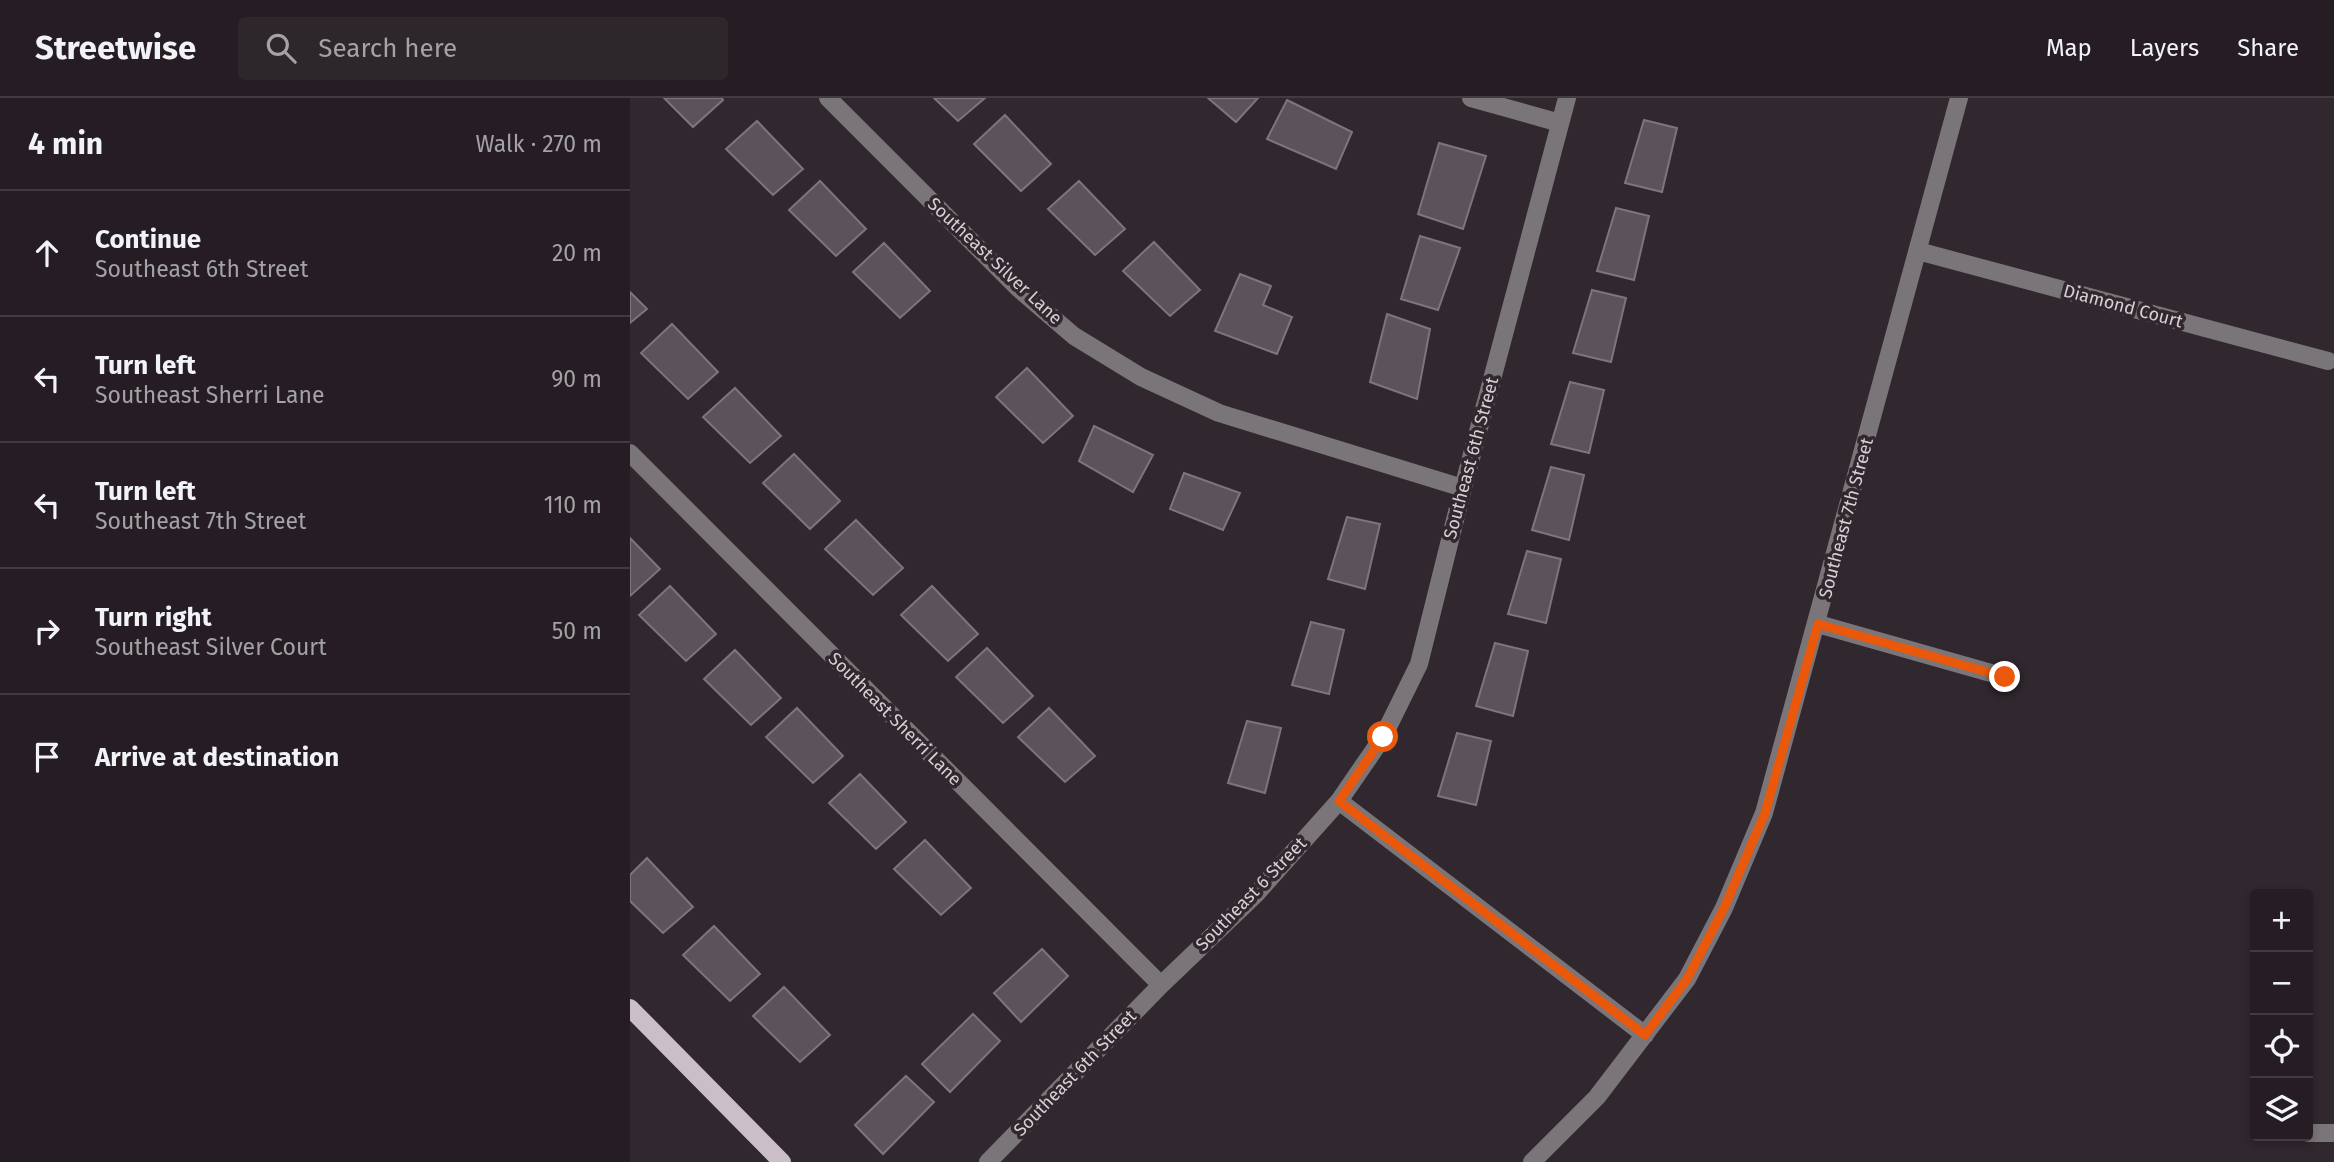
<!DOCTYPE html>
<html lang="en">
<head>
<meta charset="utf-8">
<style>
	:root { --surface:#251d23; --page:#2d262b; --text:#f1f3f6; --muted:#a3a2a6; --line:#423b41 }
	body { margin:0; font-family:"Fira Sans",sans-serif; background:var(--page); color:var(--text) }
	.controls { position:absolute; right:21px; bottom:21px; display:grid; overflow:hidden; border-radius:7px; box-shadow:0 4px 10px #0003 }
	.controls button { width:63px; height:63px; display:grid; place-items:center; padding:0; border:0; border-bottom:2px solid var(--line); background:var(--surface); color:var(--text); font:35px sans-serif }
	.stop { position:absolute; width:21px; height:21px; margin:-16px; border:5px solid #ea580c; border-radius:50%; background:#fff }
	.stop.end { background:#ea580c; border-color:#fff; box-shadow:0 2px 7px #0008 }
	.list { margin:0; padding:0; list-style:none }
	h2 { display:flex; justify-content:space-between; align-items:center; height:91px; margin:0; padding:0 28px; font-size:30px }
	h2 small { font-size:23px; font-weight:400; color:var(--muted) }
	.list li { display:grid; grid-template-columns:46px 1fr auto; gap:21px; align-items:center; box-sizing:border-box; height:126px; padding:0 28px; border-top:2px solid var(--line) }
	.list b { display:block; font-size:26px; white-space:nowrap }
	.list p { margin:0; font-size:23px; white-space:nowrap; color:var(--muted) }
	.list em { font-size:23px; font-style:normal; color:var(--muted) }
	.icon { flex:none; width:38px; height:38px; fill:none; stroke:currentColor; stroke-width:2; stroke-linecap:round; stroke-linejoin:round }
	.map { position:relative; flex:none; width:1704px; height:1064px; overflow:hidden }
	header { display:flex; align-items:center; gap:42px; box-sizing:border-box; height:98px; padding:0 35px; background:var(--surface); border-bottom:2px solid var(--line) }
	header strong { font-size:33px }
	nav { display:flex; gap:38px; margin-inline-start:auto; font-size:24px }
	.search { width:490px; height:63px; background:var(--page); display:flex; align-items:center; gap:18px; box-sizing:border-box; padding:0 24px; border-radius:7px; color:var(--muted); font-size:26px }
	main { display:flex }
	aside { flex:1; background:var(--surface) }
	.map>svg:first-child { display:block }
	.building { fill:#5c525a; stroke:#7f747d; stroke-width:2 }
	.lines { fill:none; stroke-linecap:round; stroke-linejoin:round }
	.minor { stroke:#7a7579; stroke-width:18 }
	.major { stroke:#cabfc8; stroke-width:18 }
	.route { stroke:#ea580c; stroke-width:9 }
	.labels { text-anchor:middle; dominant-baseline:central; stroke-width:7; stroke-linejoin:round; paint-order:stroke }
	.street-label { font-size:18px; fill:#d6cfd4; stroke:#31272f }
</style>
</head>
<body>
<header>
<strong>Streetwise</strong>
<div class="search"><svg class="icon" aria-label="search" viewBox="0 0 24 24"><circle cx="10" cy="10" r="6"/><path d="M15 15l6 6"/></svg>Search here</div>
<nav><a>Map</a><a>Layers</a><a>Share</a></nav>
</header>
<main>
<aside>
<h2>4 min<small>Walk · 270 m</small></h2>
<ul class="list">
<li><svg class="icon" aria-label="ahead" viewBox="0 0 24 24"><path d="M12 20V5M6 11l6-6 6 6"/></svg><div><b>Continue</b><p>Southeast 6th Street</p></div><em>20 m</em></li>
<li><svg class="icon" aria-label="left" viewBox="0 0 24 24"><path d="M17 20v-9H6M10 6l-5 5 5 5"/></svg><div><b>Turn left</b><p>Southeast Sherri Lane</p></div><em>90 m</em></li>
<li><svg class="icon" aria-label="left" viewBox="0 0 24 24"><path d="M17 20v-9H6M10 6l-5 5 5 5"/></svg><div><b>Turn left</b><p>Southeast 7th Street</p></div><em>110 m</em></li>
<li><svg class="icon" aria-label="right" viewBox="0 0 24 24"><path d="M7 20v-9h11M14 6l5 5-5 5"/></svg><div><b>Turn right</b><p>Southeast Silver Court</p></div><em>50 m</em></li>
<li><svg class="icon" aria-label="arrive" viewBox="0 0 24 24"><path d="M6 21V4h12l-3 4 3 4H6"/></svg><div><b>Arrive at destination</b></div></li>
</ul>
</aside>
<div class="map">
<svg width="1704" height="1064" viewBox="0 0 1704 1064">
	<rect width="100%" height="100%" fill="#31272f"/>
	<path class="building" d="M34 0H92L93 2 63 29Z
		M304 0H355L328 23Z
		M578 0H628L606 24Z
		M657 2 722 34 706 71 637 41Z
		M375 17 421 66 391 93 344 46Z
		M1014 22 1047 30 1032 94 995 85Z
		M127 23 173 71 143 97 96 51Z
		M809 45 856 58 833 131 788 116Z
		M190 83 236 131 206 158 159 112Z
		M449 83 495 131 465 157 418 111Z
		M986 110 1019 118 1004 182 967 173Z
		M790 138 830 150 808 212 771 201Z
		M524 144 570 192 540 218 493 173Z
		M254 145 300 193 270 220 223 174Z
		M610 176 641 188 633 207 662 219 647 256 585 233Z
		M962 192 996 200 981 264 943 255Z
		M0 194 17 211 0 225Z
		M757 216 800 231 787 301 740 284Z
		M42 226 88 274 58 301 11 255Z
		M397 270 443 318 413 345 366 299Z
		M940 284 974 292 959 355 921 346Z
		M105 290 151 338 120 365 73 319Z
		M464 328 523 357 503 394 449 363Z
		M164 356 210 403 180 431 133 385Z
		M921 369 954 377 939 442 902 432Z
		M554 375 610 395 593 432 540 411Z
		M717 419 750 426 735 491 698 481Z
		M226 422 273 470 243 497 195 451Z
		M0 440 30 471 0 498Z
		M897 453 931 461 916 525 878 516Z
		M40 488 86 536 56 563 9 517Z
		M302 488 348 536 318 563 271 517Z
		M681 524 714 532 699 596 662 587Z
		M865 545 898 553 883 618 846 608Z
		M357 550 403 598 373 625 326 579Z
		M105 552 151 600 121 627 74 581Z
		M167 610 213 658 183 685 136 639Z
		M419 610 465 658 435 684 388 639Z
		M617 623 651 630 635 695 598 685Z
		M827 635 861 643 846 707 808 698Z
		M230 676 276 724 246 751 199 705Z
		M295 742 341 790 311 817 264 771Z
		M17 760 63 809 33 835 0 803V777Z
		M84 828 130 876 100 903 53 857Z
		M412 851 438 878 391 924 364 895Z
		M154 889 200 937 170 964 123 918Z
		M343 916 370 943 320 994 292 966Z
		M276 978 304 1004 253 1056 225 1027Z"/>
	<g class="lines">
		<path class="minor" d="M198 0 388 190 444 238 511 279 589 315 833 390
			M841 0 930 25
			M1288 153 1698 263
			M0 355 531 887
			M1188 526 1375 579
			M709 703 1015 937
			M1678 1035H1704
			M358 1064 531 887 626 796 709 703 753 639 789 566 833 390 937 0
			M902 1064 967 999 1057 881 1094 810 1134 715 1329 0"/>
		<path class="major" d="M0 910 152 1064"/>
	</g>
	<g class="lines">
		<path class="route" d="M753 639 709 703 1015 937 1057 881 1094 810 1135 715 1188 526 1375 579"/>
	</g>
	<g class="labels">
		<g class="street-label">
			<text transform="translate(365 163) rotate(43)">Southeast Silver Lane</text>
			<text transform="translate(1493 208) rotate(15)">Diamond Court</text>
			<text transform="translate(841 360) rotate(-75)">Southeast 6th Street</text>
			<text transform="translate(1216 420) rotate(-75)">Southeast 7th Street</text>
			<text transform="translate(265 621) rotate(45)">Southeast Sherri Lane</text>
			<text transform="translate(621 796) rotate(-46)">Southeast 6 Street</text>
			<text transform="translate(445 975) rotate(-46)">Southeast 6th Street</text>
		</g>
	</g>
</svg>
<div class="controls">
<button>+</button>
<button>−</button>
<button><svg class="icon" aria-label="locate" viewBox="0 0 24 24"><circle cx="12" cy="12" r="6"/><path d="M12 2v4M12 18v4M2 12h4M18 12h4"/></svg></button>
<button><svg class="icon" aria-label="layers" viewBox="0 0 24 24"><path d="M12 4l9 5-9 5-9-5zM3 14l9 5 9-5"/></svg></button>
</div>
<div class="stop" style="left:753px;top:639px"></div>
<div class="stop end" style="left:1375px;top:579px"></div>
</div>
</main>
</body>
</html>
